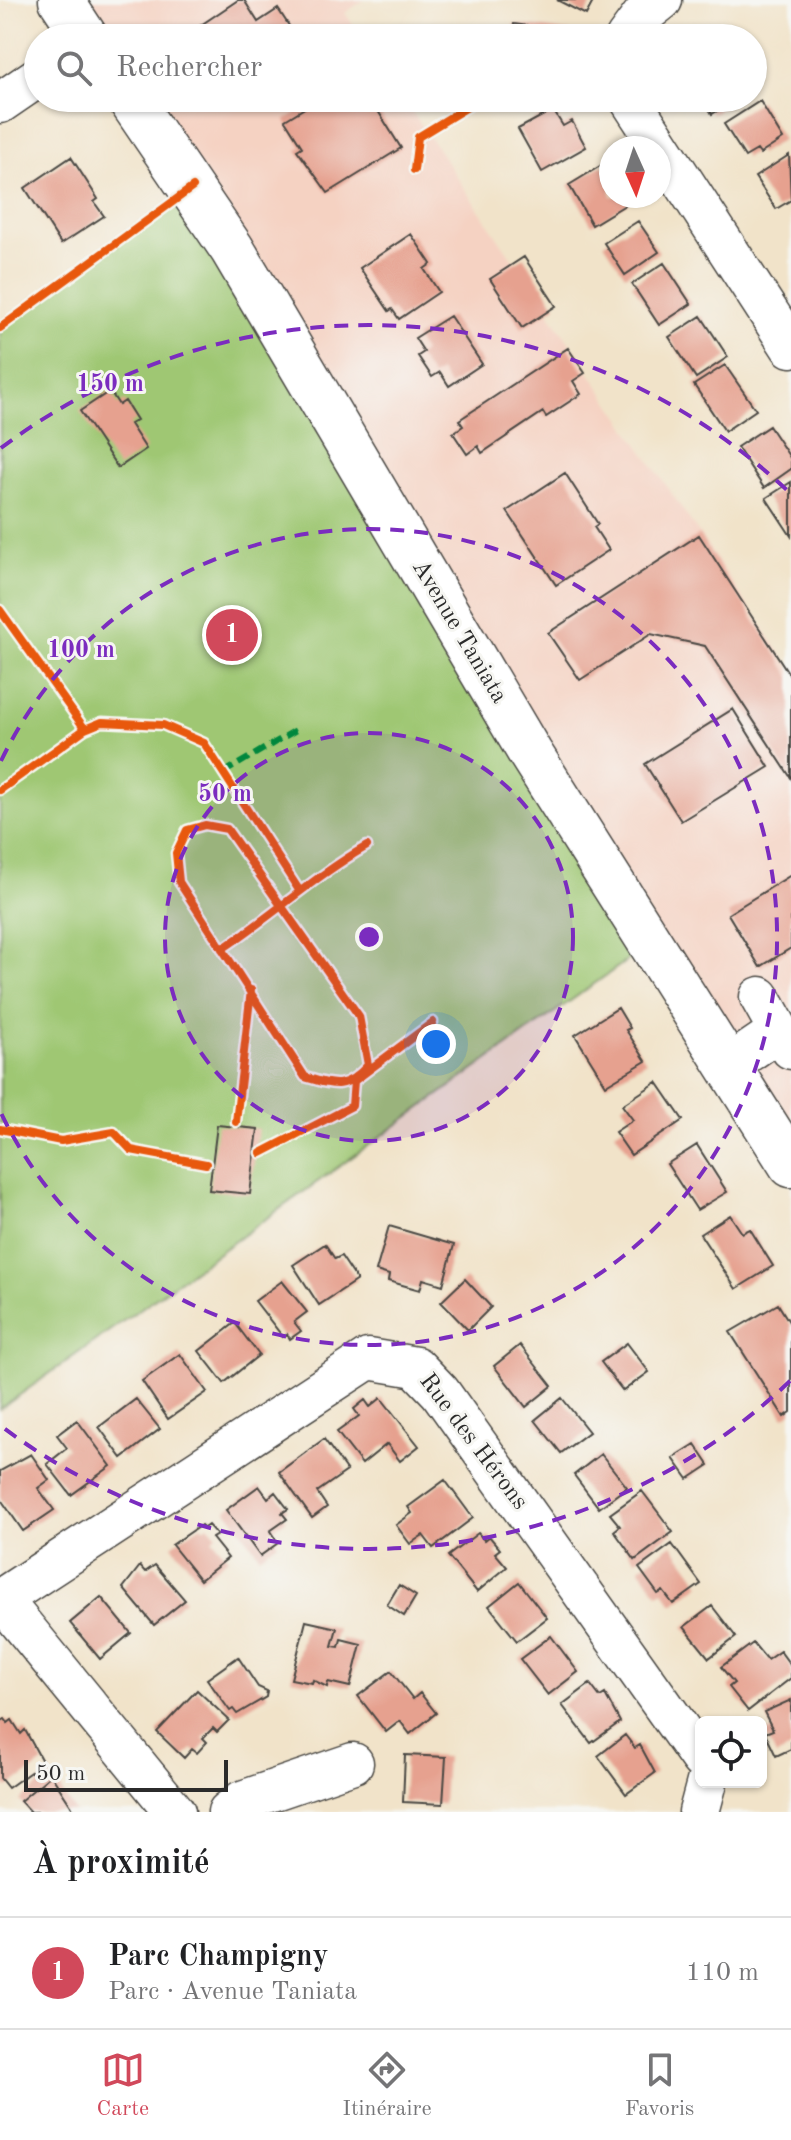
<!DOCTYPE html>
<html lang="fr">
<head>
<meta charset="utf-8">
<style>
	:root { --surface:#fff; --page:#f6f6f6; --text:#202124; --muted:#757577; --line:#e0e0e0; --accent:#d1495b }
	body { margin:0; font-family:"Old Standard TT",serif; background:var(--page); color:var(--text) }
	.controls { position:absolute; right:24px; bottom:24px; display:grid; overflow:hidden; border-radius:12px; box-shadow:0 2px 6px #0004 }
	.controls button { width:72px; height:72px; display:grid; place-items:center; padding:0; border:0; border-bottom:2px solid var(--line); background:var(--surface); color:var(--text); font:40px sans-serif }
	.compass { position:absolute; left:599px; top:136px; width:72px; height:72px; border-radius:50%; background:var(--surface); box-shadow:0 2px 6px #0004; rotate:177deg }
	.scale { position:absolute; left:24px; bottom:20px; width:204px; box-sizing:border-box; padding-left:8px; border:4px solid #2b2b2b; border-top:0; font-size:22px; line-height:28px; white-space:nowrap; color:#2b2b2b; -webkit-text-stroke:6px #f6f6f2; paint-order:stroke }
	.you { position:absolute; left:436px; top:1044px; width:28px; height:28px; margin:-20px; border:6px solid #fff; border-radius:50%; background:#1a73e8; box-shadow:0 0 0 12px #1a73e833 }
	.badge { display:grid; place-items:center; width:52px; height:52px; border-radius:50%; background:var(--accent); color:#fff; font-size:26px; font-weight:700 }
	.pin { position:absolute; translate:-50% -50%; border:4px solid #fff; box-shadow:0 2px 8px #0006 }
	.list { margin:0; padding:0; list-style:none }
	h2 { display:flex; justify-content:space-between; align-items:center; height:104px; margin:0; padding:0 32px; font-size:34px }
	h2 small { font-size:26px; font-weight:400; color:var(--muted) }
	.list li { display:grid; grid-template-columns:52px 1fr auto; gap:24px; align-items:center; box-sizing:border-box; height:112px; padding:0 32px; border-top:2px solid var(--line) }
	.list b { display:block; font-size:30px; white-space:nowrap }
	.list p { margin:0; font-size:26px; white-space:nowrap; color:var(--muted) }
	.list em { font-size:26px; font-style:normal; color:var(--muted) }
	.icon { flex:none; width:44px; height:44px; fill:none; stroke:currentColor; stroke-width:2; stroke-linecap:round; stroke-linejoin:round }
	.map { position:relative; flex:none; width:791px; height:1812px; overflow:hidden }
	.search { position:absolute; background:var(--surface); box-shadow:0 2px 6px #0004; left:24px; right:24px; top:24px; height:88px; display:flex; align-items:center; gap:20px; box-sizing:border-box; padding:0 28px; border-radius:44px; color:var(--muted); font-size:30px }
	.sheet { height:216px; background:var(--surface) }
	nav { display:flex; justify-content:space-around; align-items:center; box-sizing:border-box; height:112px; border-top:2px solid var(--line); background:var(--surface); font-size:22px; color:var(--muted) }
	nav a { display:grid; justify-items:center; gap:4px }
	nav .on { color:var(--accent) }
	.map>svg:first-child { display:block }
	.built { fill:#f5d2c2 }
	.green { fill:#9fc773; stroke:#65794f; stroke-width:2 }
	.building { fill:#e6a18f }
	.lines { fill:none; stroke-linecap:round; stroke-linejoin:round }
	.minor-casing { stroke:#494743; stroke-width:43 }
	.major-casing { stroke:#494743; stroke-width:47 }
	.minor { stroke:#fff; stroke-width:40 }
	.major { stroke:#fff; stroke-width:44 }
	.quiet { stroke:#00873e; stroke-width:6; stroke-dasharray:12 6; stroke-linecap:butt }
	.cycleway-casing { stroke:#f6f6f2; stroke-width:13 }
	.cycleway { stroke:#e8590c; stroke-width:8 }
	.ring { fill:none; stroke:#7b2cbf; stroke-width:4; stroke-dasharray:14 10 }
	.labels { text-anchor:middle; dominant-baseline:central; stroke-width:6; stroke-linejoin:round; paint-order:stroke }
	.street-label { font-size:24px; fill:#2b2b2b; stroke:#f6f6f2 }
	.centre { fill:#7b2cbf; stroke:#f6f6f2; stroke-width:4 }
	.ring-label { font-size:24px; text-anchor:middle; font-weight:bold; fill:#7b2cbf; stroke:#f6f6f2; stroke-width:6; stroke-linejoin:round; paint-order:stroke }
</style>
</head>
<body>
<div class="map">
<svg width="791" height="1812" viewBox="0 0 791 1812">
	<rect width="100%" height="100%" fill="#f6f6f2"/>
	<filter id="ink" filterUnits="userSpaceOnUse"><feTurbulence type="fractalNoise" baseFrequency=".0125" numOctaves="2"/><feDisplacementMap in="SourceGraphic" scale="16" xChannelSelector="R" yChannelSelector="G"/><feConvolveMatrix kernelMatrix="1 2 1 2 8 2 1 2 1" color-interpolation-filters="sRGB"/></filter>
	<filter id="wash" filterUnits="userSpaceOnUse"><feTurbulence type="fractalNoise" baseFrequency=".006" numOctaves="4" result="noise"/><feDisplacementMap in="SourceGraphic" scale="32" xChannelSelector="R" yChannelSelector="G"/><feGaussianBlur stdDeviation="1.8" result="paint"/><feColorMatrix in="noise" values="0 0 0 0 0 0 0 0 0 0 0 0 0 0 0 0 0 1.4 0 .05"/><feComposite in="paint" operator="in"/></filter>
	<g filter="url(#wash)">
		<rect width="100%" height="100%" fill="#f1e3c9"/>
		<path class="built" d="M67 0H364L345 13 362 38H92Z
			M132 98H403L791 669V1152Z"/>
		<path class="green" d="M193 187 650 944 0 1409V327Z"/>
		<g id="blocks">
			<path class="building" d="M238 0H244L258 22 278 9 297 38H210L201 25Z
				M557 0H594L586 15Z
				M514 24 571 32 570 38H511Z
				M321 98H370L401 148 328 193 297 150 302 147 285 120Z
				M703 98H738L712 114Z
				M760 101 783 139 760 154 757 150 745 157 724 124Z
				M553 110 563 126 572 121 586 147 542 172 518 129Z
				M789 155 791 200 776 209 755 177Z
				M71 157 98 199 94 202 104 216 61 244 25 188Z
				M602 165 611 180V196H626L630 202 592 225 569 185Z
				M638 221 659 252 625 275 604 243Z
				M411 234 431 264 424 269 439 292 399 319 392 309 389 311 360 268Z
				M524 257 556 306 522 328 490 279Z
				M664 263 691 304 659 325 632 284Z
				M450 316 482 364 449 386 440 372 432 377 418 356 424 352 415 338Z
				M701 316 728 357 696 378 669 337Z
				M568 348 585 373 573 381 581 394 546 417 543 412 482 453 478 446 467 454 453 433 463 426 459 420Z
				M725 365 756 410 725 431 694 385Z
				M110 391 119 405 125 401 137 420 130 424 146 449 118 468 80 411Z
				M769 426 791 459V469L764 488 737 447Z
				M565 473 598 524 594 527 609 550 556 585 507 511Z
				M791 482V536L766 498Z
				M699 535 791 677V778L705 646 651 634 580 680 548 633Z
				M733 709 769 767 681 821 645 764Z
				M791 875V948L760 967 728 914Z
				M618 1008 630 1028 626 1030 646 1061 606 1085 575 1035Z
				M657 1082 683 1120 631 1155 615 1132 633 1120 622 1105Z
				M217 1125 258 1129 250 1194 209 1190Z
				M697 1145 727 1192 697 1210 667 1164Z
				M730 1215 742 1233 750 1229 773 1266 736 1289 700 1234Z
				M389 1226 454 1245 443 1285 423 1279 420 1290 388 1281 389 1275 376 1271Z
				M325 1244 335 1259 341 1256 357 1280 319 1305 293 1265Z
				M465 1279 491 1307 468 1330 441 1302Z
				M282 1281 307 1312 294 1322 301 1331 290 1339 287 1334 283 1337 255 1301Z
				M778 1304 791 1325V1412L784 1417 730 1332Z
				M235 1323 259 1355 224 1383 199 1351Z
				M627 1343 649 1372 623 1391 601 1362Z
				M520 1345 552 1386 526 1407 494 1366Z
				M180 1354 207 1392 168 1419 142 1381Z
				M381 1398 419 1446 400 1461 387 1444 362 1464 337 1432 359 1416 354 1409 365 1400 370 1407Z
				M562 1398 589 1432 561 1453 535 1420Z
				M136 1399 160 1429 122 1458 99 1427Z
				M77 1420 111 1466 71 1495 47 1464 67 1448 57 1435Z
				M324 1439 347 1471 317 1492 327 1507 312 1518 279 1472Z
				M695 1444 709 1465 688 1479 673 1458Z
				M31 1454 49 1480 38 1488 54 1510 23 1531 0 1498V1471Z
				M601 1454 627 1487 599 1508 574 1475Z
				M445 1480 473 1518 433 1548 423 1535 410 1544 396 1525 412 1513 408 1507Z
				M259 1486 268 1498 275 1492 288 1509 282 1513 287 1519 270 1531 278 1543 260 1556 226 1510Z
				M642 1491 673 1532 635 1560 614 1531 620 1526 610 1514Z
				M201 1525 204 1528 208 1525 217 1535 212 1538 228 1558 200 1580 172 1545Z
				M478 1533 484 1540 489 1536 500 1549 495 1553 507 1567 477 1592 448 1556Z
				M672 1544 701 1584 673 1604 663 1591 658 1594 639 1568Z
				M155 1565 185 1600 154 1625 123 1588 140 1566 145 1572Z
				M519 1582 547 1618 517 1641 489 1606Z
				M399 1585 416 1596 404 1616 387 1605Z
				M101 1597 131 1633 100 1659 70 1623Z
				M712 1606 736 1637 709 1658 684 1627Z
				M306 1621 337 1628 332 1646 339 1647 341 1639 361 1644 350 1687 328 1682 327 1687 313 1680 312 1683 291 1679Z
				M551 1636 578 1672 548 1695 520 1659Z
				M753 1643 767 1660 780 1651 791 1666V1678L748 1711 729 1687 734 1683 721 1667Z
				M238 1657 258 1687 267 1691 266 1697 237 1714 233 1709 230 1711 207 1679Z
				M391 1671 413 1699 420 1693 436 1713 410 1734 400 1721 386 1732 358 1696Z
				M590 1684 600 1697 605 1694 620 1722 591 1743 562 1705Z
				M197 1690 229 1720 217 1732 213 1728 203 1738 207 1742 197 1753 192 1749 184 1758 157 1732Z
				M791 1700V1749L776 1756 765 1733 773 1730 764 1712Z
				M5 1719 8 1723 12 1720 21 1734 25 1730 43 1763 8 1788 0 1778V1722Z
				M625 1735 635 1748 640 1745 655 1773 626 1794 598 1756Z
				M405 1755 446 1757 443 1804 403 1802Z
				M51 1775 75 1812H30L20 1801Z"/>
		</g>
	</g>
	<g filter="url(#ink)">
		<use href="#blocks" fill-opacity="0" stroke="#494743" stroke-width="2"/>
		<g class="lines">
			<g class="minor-casing">
				<path id="minor" d="M626 38 643 15 662 0
					M629 98 791 347
					M0 103 38 77
					M760 997 779 1031
					M729 1065 779 1031 791 1049
					M175 1812 1 1599 368 1359 416 1367 440 1392 701 1759
					M228 1812 242 1801 353 1763
					M699 1812 707 1782"/>
			</g>
			<g class="major-casing">
				<path id="major" d="M61 0 86 38
					M129 98 232 249 530 753 791 1165"/>
			</g>
			<use href="#minor" class="minor"/>
			<use href="#major" class="major"/>
			<path class="quiet" d="M223 773 296 730"/>
			<g class="cycleway-casing">
				<path id="cycleway" d="M414 170 418 137 482 98
					M0 328 193 187
					M0 610 85 729
					M0 790 85 729 102 722 163 725 204 743 299 890
					M205 825 227 829 359 1016 368 1065C346 1090 335 1086 305 1077L179 882 176 853 187 830Z
					M222 949C272 916 315 876 367 846
					M236 1122 251 990
					M0 1129 61 1141 114 1132 131 1150 206 1164
					M261 1153 352 1106 354 1081 433 1022"/>
			</g>
			<use href="#cycleway" class="cycleway"/>
		</g>
	</g>
	<circle cx="369" cy="937" r="204" fill="#7b2cbf" fill-opacity=".12"/>
	<g class="ring">
		<circle cx="369" cy="937" r="204"/>
		<path d="M1 761A408 408 0 1 1 1 1113"/>
		<path d="M790 1381A612 612 0 0 1 1 1426M1 448A612 612 0 0 1 790 493"/>
	</g>
	<g class="labels">
		<g class="street-label">
			<text transform="translate(459 632) rotate(59)">Avenue Taniata</text>
			<text transform="translate(473 1442) rotate(53)">Rue des Hérons</text>
		</g>
	</g>
	<circle cx="369" cy="937" r="12" class="centre"/>
	<g class="ring-label">
		<text x="110" y="391">150 m</text>
		<text x="81" y="657">100 m</text>
		<text x="225" y="801">50 m</text>
	</g>
</svg>
<div class="controls">
<button><svg class="icon" aria-label="locate" viewBox="0 0 24 24"><circle cx="12" cy="12" r="6"/><path d="M12 2v4M12 18v4M2 12h4M18 12h4"/></svg></button>
</div>
<svg class="compass" viewBox="-18 -18 36 36"><path d="M0-13l5 13h-10z" fill="#e53935"/><path d="M0 13l5-13h-10z" fill="#757577"/></svg>
<div class="scale">50 m</div>
<div class="you"></div>
<div class="pin badge" style="left:232px;top:635px">1</div>
<div class="search"><svg class="icon" aria-label="search" viewBox="0 0 24 24"><circle cx="10" cy="10" r="6"/><path d="M15 15l6 6"/></svg>Rechercher</div>
</div>
<section class="sheet">
<h2>À proximité<small></small></h2>
<ul class="list">
<li><span class="badge">1</span><div><b>Parc Champigny</b><p>Parc · Avenue Taniata</p></div><em>110 m</em></li>
</ul>
</section>
<nav>
<a class="on"><svg class="icon" aria-label="map" viewBox="0 0 24 24"><path d="M3 6l6-2 6 2 6-2v14l-6 2-6-2-6 2zM9 4v14M15 6v14"/></svg>Carte</a>
<a><svg class="icon" aria-label="directions" viewBox="0 0 24 24"><path d="M12 3l9 9-9 9-9-9zM9 14v-3h6M13 9l2 2-2 2"/></svg>Itinéraire</a>
<a><svg class="icon" aria-label="saved" viewBox="0 0 24 24"><path d="M7 4h10v16l-5-4-5 4z"/></svg>Favoris</a>
</nav>
</body>
</html>
